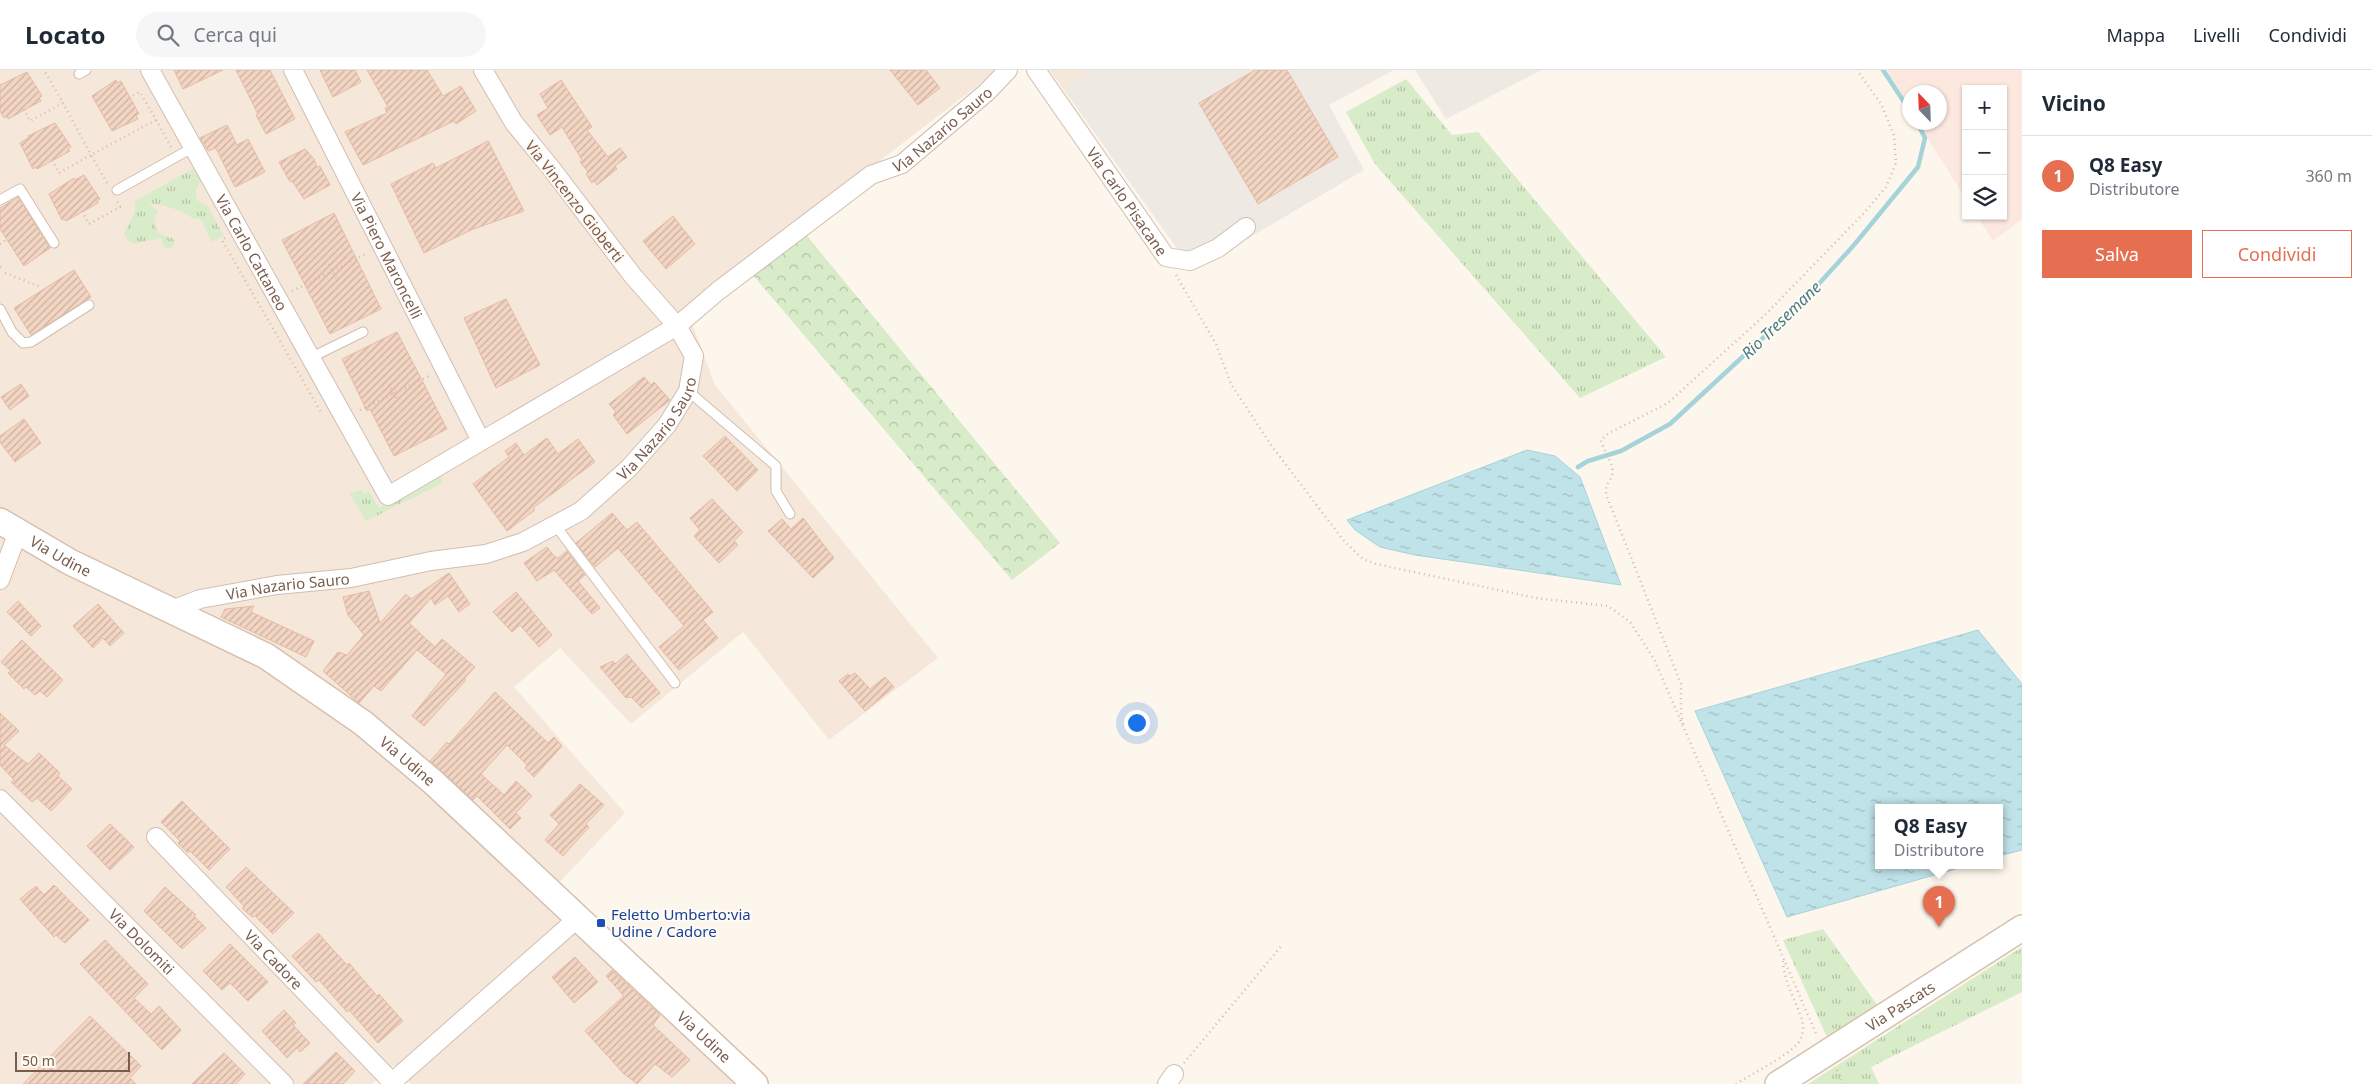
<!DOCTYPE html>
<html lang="it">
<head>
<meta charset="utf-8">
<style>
	:root { --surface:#fff; --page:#f6f6f7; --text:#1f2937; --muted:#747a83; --line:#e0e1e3; --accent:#e76f51 }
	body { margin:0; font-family:"Noto Sans",sans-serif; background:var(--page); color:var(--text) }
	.controls { position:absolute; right:15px; top:15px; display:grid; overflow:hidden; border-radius:0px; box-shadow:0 1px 4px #0004 }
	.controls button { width:45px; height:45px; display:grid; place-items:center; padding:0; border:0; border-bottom:1px solid var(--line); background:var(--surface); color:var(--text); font:25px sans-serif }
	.compass { position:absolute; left:1902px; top:15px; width:45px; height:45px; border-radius:50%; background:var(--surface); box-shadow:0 1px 4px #0004; rotate:337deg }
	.scale { position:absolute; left:15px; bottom:12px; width:115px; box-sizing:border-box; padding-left:5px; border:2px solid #7a5c4d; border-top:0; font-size:14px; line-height:18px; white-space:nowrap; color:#7a5c4d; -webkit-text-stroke:4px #fffaf3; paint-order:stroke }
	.you { position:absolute; left:1136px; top:652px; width:18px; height:18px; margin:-12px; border:4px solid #fff; border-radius:50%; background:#1a73e8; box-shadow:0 0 0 8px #1a73e833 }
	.badge { display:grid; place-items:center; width:32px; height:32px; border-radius:50%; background:var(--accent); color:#fff; font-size:16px; font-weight:700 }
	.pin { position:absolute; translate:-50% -41px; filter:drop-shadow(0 1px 2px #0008) }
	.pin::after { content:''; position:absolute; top:26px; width:18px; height:15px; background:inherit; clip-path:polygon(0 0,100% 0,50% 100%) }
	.popup { position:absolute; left:1875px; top:734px; width:128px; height:65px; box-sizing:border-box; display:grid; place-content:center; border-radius:0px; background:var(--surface); filter:drop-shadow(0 1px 4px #0005); font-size:16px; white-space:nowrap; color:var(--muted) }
	.popup b { font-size:19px; color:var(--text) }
	.popup::after { content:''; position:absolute; left:50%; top:100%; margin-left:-10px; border:10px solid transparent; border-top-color:var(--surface) }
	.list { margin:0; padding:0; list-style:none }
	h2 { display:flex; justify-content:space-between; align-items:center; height:65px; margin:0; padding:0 20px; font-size:21px }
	h2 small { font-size:16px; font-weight:400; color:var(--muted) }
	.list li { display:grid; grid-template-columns:32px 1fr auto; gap:15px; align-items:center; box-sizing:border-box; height:80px; padding:0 20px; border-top:1px solid var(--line) }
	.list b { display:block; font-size:19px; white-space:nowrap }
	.list p { margin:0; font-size:16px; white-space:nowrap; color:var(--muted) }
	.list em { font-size:16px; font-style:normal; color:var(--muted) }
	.actions { display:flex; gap:10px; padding:15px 20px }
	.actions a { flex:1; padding:11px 0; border:1px solid var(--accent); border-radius:0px; text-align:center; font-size:18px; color:var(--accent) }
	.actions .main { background:var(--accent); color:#fff }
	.icon { flex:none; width:28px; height:28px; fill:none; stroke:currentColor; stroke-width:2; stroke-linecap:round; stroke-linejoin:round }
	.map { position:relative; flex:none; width:2022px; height:1014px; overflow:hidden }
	header { display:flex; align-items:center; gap:30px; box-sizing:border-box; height:70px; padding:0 25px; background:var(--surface); border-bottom:1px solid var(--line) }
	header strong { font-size:24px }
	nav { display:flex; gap:28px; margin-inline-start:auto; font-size:18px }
	.search { width:350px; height:45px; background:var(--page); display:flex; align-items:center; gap:12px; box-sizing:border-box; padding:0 18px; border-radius:28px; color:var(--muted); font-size:19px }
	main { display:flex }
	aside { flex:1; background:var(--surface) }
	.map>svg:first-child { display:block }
	.residential { fill:#f5e8da }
	.commercial { fill:#fde8e0 }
	.industrial { fill:#efe9e4 }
	.grass { fill:url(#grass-tufts) }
	.forest { fill:url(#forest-crowns) }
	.water { fill:url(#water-ripples); stroke:#a5d3da }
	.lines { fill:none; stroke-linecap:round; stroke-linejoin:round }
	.stream { stroke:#a5d3da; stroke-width:4.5 }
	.building { fill:url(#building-hatch); stroke:#e6bba3 }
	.lane-casing { stroke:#d1beb0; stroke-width:11 }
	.street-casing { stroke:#d1beb0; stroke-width:20 }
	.secondary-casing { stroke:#d6c0b0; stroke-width:28 }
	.path { stroke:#d9b8a5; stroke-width:2.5; stroke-dasharray:1 4; stroke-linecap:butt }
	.lane { stroke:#fff; stroke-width:9 }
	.street { stroke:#fff; stroke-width:18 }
	.secondary { stroke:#fff; stroke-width:25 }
	.transit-dot { fill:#1a4fb4; stroke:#fffaf3; stroke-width:2 }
	.labels { text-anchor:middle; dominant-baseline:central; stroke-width:4; stroke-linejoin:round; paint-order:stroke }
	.street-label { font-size:15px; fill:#7a5c4d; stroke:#fffaf3 }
	.transit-label { font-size:15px; fill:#164399; stroke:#fffaf3; text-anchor:start }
	.water-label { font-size:16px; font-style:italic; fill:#437c86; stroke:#fffaf3 }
</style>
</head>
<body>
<header>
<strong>Locato</strong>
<div class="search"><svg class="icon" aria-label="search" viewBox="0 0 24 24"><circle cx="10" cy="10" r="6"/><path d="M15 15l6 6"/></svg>Cerca qui</div>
<nav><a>Mappa</a><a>Livelli</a><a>Condividi</a></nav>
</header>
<main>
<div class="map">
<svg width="2022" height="1014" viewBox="0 0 2022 1014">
	<defs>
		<pattern id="grass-tufts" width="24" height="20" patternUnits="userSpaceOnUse" patternTransform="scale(1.25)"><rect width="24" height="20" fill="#d8ecc9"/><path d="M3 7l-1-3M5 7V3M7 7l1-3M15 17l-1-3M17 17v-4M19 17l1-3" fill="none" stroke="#b4c2a5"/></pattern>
		<pattern id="forest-crowns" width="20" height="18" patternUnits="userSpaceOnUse" patternTransform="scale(1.25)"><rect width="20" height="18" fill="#d8ecc9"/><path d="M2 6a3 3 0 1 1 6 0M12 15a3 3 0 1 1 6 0" fill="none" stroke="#b4c2a5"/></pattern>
		<pattern id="water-ripples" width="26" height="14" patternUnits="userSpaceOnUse" patternTransform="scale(1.25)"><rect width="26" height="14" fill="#bfe3e8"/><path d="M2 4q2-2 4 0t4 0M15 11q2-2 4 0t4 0" fill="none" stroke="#a0bbbe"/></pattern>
		<pattern id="building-hatch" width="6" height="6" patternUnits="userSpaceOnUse" patternTransform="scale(1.25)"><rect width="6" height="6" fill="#f3d5c3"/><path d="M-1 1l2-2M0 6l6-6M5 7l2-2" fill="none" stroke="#cab0a1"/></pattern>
	</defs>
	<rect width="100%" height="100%" fill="#fdf6ec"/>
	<path class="residential" d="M0 0H998L687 239 715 315 938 588 829 670 743 562 631 654 560 578 514 617 625 743 556 816 770 1014H411L395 995 372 1014H0Z
		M1049 0H1091L1064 20Z"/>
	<path class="commercial" d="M1886 0H2022V149L1993 171 1977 146H2003V19H1966V129L1918 53 1940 52V22H1910L1909 39Z"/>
	<path class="industrial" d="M1091 0H1394L1329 35 1364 100 1193 201 1064 20Z
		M1415 0H1542L1446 49Z"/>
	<path class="grass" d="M1406 9 1452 65 1478 62 1666 287 1580 328 1375 94 1346 42Z
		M194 98 201 111 196 119 197 130 208 137 224 166 212 172 200 148 193 149C187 142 158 132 149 134L158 141 154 151 158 163 174 169V176L169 179 164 177 161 168 133 174 128 171 124 164 135 141V131Z
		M440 406 443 413 366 451 349 423 362 420 364 423 369 421 379 438 412 419 415 422Z
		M1823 859 1878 936 1827 967 1783 870Z
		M2022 877V922L1871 997 1879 1014H1808Z"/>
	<path class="forest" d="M798 155 1060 473 1012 510 746 197Z"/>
	<path class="water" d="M1527 380 1555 386 1580 407 1621 515 1415 485 1380 477 1355 460 1347 450Z
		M1978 560 2022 614V780L1999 786V738H1879V796H1966L1787 847 1695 641Z"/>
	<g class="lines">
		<path class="stream" d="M1883 0 1910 41
			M1578 397 1588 391 1621 381 1670 354 1806 228 1854 175 1918 97 1925 68 1917 52"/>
	</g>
	<path class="building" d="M174 0H223L183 19Z
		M236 0H270L295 49 266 64 256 45 258 44Z
		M320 0H355L361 12 333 27Z
		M367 0H427L443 26 461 16 476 41 456 54 454 51 363 95 345 62 387 43 385 38 388 37Z
		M890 0H926L940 18 918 35Z
		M1255 0H1287L1338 87 1258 134 1199 33Z
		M27 2 42 26 39 28 41 31 8 49 7 46 4 48 0 41V15Z
		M116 10 117 13 121 11 139 44 136 45 138 49 112 61 92 26Z
		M561 10 592 57 587 60 608 87 620 78 627 87 615 96 617 99 597 115 594 111 592 113 586 104 588 102 580 92 582 90 562 57 550 65 537 45 548 38 540 24Z
		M55 53 71 77 68 79 70 81 37 99 36 97 33 99 20 73 28 68V66Z
		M227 55 237 75 248 69 265 102 235 117 216 78 208 81 200 68Z
		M488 71 524 141 471 160 424 183 391 114 433 93 436 98Z
		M305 79 314 89 317 97 320 96 330 115 304 129 292 111 290 112 279 92Z
		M84 105 100 129 97 131 98 133 66 151 64 149 62 150 49 124 74 108 75 110Z
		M18 127 50 178 24 196 0 159V138Z
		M334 143 381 239 330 264 282 170Z
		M673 146 695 174 666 199 643 171Z
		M74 200 91 227 31 265 14 238Z
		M506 229 540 295 496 318 464 248Z
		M397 262 447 359 394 386 370 339 367 341 342 289Z
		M644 307 651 315 654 312 670 330 627 364 613 345 616 342 609 334Z
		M21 314 29 326 10 340 1 327Z
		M24 349 41 373 15 392 0 372V366Z
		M725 366 758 400 737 421 703 386Z
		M547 368 558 384 578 369 595 392 533 438 535 440 507 461 473 414 509 387 505 381 516 373 524 385Z
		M712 429 743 462 734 471 738 475 719 493 694 466 700 460 690 448Z
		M612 443 627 460 637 452 713 542 703 550 718 568 679 600 659 577 684 556 618 478 595 497 576 473Z
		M803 448 834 488 813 508 768 461 782 449 791 459Z
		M547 477 555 487 558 488 567 481 585 505 578 511 600 538 592 544 554 500 537 511 524 493Z
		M449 503 470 534 459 542 448 526 435 535 431 528 409 553 435 577 442 569 475 597 464 609 466 610 424 656 412 646 446 604 417 580 381 621 374 616 359 633 323 601 338 582 347 585 364 565 348 545 343 527 369 521 380 553 406 524 411 529Z
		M516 522 552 565 539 577 520 555 512 562 493 542Z
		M18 531 41 556 31 566 7 542Z
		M98 534 124 563 110 576 103 568 93 578 73 556Z
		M254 536 251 542 314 571 306 587 221 547 225 539Z
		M22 570 63 610 47 627 40 621 35 625 26 617 24 619 8 603 11 601 1 592Z
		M627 584 660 623 642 638 631 627 626 628 600 597 613 591 615 594Z
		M855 603 870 619 885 607 894 617 865 641 839 611 848 604 850 606Z
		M495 622 548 673 554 667 562 676 534 707 525 698 527 695 507 675 481 704 504 725 516 711 532 726 516 743 521 748 510 759 477 726 473 730 430 691 447 672 449 674Z
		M0 643 19 661 4 675 28 694 39 683 60 703 58 706 72 719 51 741 37 728 32 732 11 712 14 710 0 695Z
		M580 714 604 735 586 754 589 757 563 786 545 770 559 754 550 745Z
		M182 731 230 779 209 800 190 781 188 783 178 773 180 771 161 752Z
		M110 754 134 777 110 800 87 776Z
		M246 797 294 843 273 864 255 846 252 847 242 838 244 836 226 817Z
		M54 815 89 850 65 873 56 865 54 867 20 829 36 816 44 825Z
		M165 817 196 845 194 846 206 858 182 879 144 841Z
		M318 863 347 895 349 893 377 926 379 924 403 951 378 973 349 940 347 942 319 910 316 912 292 886Z
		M105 870 148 914 134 928 151 944 159 936 181 960 162 980 80 894Z
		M230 874 268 912 248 931 230 913 222 920 203 901Z
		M575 887 598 912 574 933 552 907Z
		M612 900 660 945 653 955 690 990 672 1007 655 994 637 1014 623 1003 585 961 624 926 606 906Z
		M284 940 296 953 293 955 310 973 300 982 297 978 287 988 262 961Z
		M90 946 141 996 130 1008 136 1014H23Z
		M336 982 355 1001 343 1014H303Z
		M224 983 245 1004 236 1014H192Z"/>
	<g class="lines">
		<g class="lane-casing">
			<path id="lane" d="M79 4 86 0
				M117 120 192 78
				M0 130 20 119 54 173
				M0 239 12 262 23 273 31 272 89 235
				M310 288 363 262
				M688 321 776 396V421L790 444
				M555 455 675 613"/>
		</g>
		<g class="street-casing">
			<g id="street">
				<path id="s1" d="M150 0 388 426 677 256 718 221 871 105 902 94 987 22 1008 0"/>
				<path id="s2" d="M293 0 481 371"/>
				<path id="s3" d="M1036 0 1166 187 1190 191 1218 178 1246 157"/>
				<path d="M0 510 18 462"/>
				<path id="s4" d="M172 540 200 529 277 515 351 508 431 491 486 484 523 472 581 441 629 398 667 355 688 321 694 286 677 256 633 206 551 98 514 53 483 0"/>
				<path id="s5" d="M0 729 284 1014"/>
				<path id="s6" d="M156 767 392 1012"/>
				<path d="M390 1014 578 848"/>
				<path d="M1167 1014 1174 1004"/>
			</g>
		</g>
		<g class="secondary-casing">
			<g id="secondary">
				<path id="s7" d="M0 451 70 492 266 586 363 653 433 712 755 1014"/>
				<path id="s8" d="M1778 1014 2022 858"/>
			</g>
		</g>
		<path class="path" d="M24 39 30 51 63 33 44 0
			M156 50 171 77
			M52 90 59 103 91 85 63 33
			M107 113 91 85 156 50 140 22 129 27
			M82 141 89 154 120 137 117 131
			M225 168 222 170 322 344
			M0 174 6 170
			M329 194 336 208
			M0 197 3 199
			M5 203 41 217
			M1176 205 1216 274 1231 314 1271 375 1344 471 1363 489 1376 494 1536 528 1608 536 1630 552 1654 589 1817 966
			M292 221 368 183
			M391 318 397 330
			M360 340 431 305
			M1683 654 1681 643V614L1606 424C1606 412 1609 414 1612 405 1615 395 1603 380 1601 370L1609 363 1668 333 1766 244 1864 143 1886 117 1896 93 1894 65 1881 34 1857 0
			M1184 993 1282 875
			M1837 1000 1843 1014
			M1736 1014C1751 1004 1788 986 1798 973 1804 965 1804 955 1801 947 1794 927 1784 912 1783 891"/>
		<use href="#lane" class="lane"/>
		<use href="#street" class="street"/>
		<use href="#secondary" class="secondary"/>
	</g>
	<rect class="transit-dot" x="596" y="848" width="10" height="10" rx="2.5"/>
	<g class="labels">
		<g class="street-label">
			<text stroke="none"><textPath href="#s1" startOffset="1155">Via Nazario Sauro</textPath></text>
			<text stroke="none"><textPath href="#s3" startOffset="160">Via Carlo Pisacane</textPath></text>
			<text transform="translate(575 131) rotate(52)">Via Vincenzo Gioberti</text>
			<text stroke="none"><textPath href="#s1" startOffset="209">Via Carlo Cattaneo</textPath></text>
			<text stroke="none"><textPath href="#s2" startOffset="208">Via Piero Maroncelli</textPath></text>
			<text stroke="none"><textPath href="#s4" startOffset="538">Via Nazario Sauro</textPath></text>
			<text stroke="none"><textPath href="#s7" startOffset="70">Via Udine</textPath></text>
			<text stroke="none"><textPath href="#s4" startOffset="119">Via Nazario Sauro</textPath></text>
			<text stroke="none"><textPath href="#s7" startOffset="475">Via Udine</textPath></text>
			<text stroke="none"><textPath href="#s5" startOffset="201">Via Dolomiti</textPath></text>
			<text stroke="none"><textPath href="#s6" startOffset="170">Via Cadore</textPath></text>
			<text stroke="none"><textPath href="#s8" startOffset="145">Via Pascats</textPath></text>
			<text stroke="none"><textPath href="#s7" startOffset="880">Via Udine</textPath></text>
		</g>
		<g class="transit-label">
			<text x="611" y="844">Feletto Umberto:via<tspan x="611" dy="17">Udine / Cadore</tspan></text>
		</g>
		<g class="water-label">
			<text transform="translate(1781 250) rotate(-44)">Rio Tresemane</text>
		</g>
	</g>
</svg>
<div class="controls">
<button>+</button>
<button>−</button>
<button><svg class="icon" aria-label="layers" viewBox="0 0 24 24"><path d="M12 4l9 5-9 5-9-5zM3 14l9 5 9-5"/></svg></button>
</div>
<svg class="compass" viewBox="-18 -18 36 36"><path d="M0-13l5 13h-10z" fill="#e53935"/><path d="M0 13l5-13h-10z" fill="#747a83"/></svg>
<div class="scale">50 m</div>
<div class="you"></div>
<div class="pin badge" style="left:1939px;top:857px">1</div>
<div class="popup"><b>Q8 Easy</b>Distributore</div>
</div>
<aside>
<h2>Vicino<small></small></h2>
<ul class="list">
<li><span class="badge">1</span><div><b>Q8 Easy</b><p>Distributore</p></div><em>360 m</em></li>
</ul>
<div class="actions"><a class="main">Salva</a><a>Condividi</a></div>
</aside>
</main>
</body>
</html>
